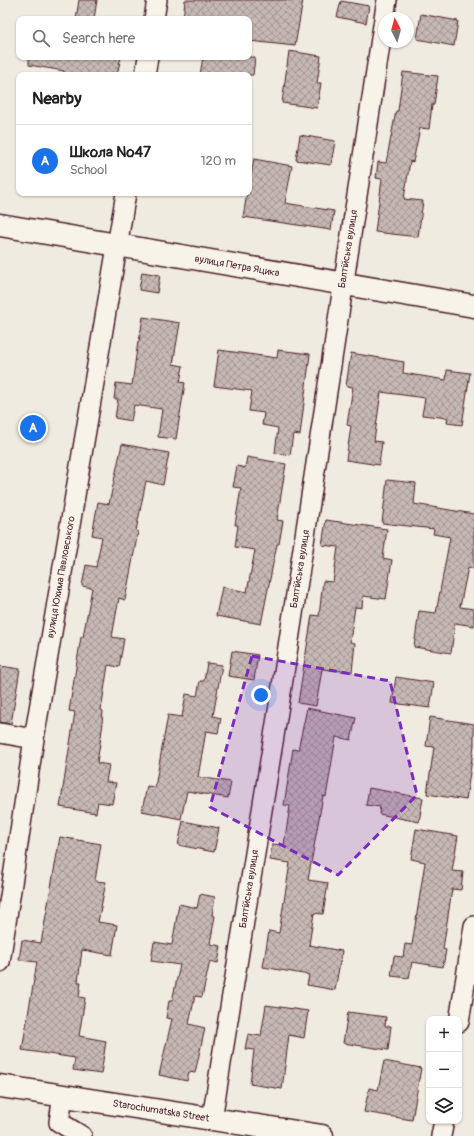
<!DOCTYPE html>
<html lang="en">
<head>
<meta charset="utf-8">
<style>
	:root { --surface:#fff; --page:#f6f6f6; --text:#222; --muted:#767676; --line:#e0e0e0; --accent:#1a73e8 }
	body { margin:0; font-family:Pangolin,sans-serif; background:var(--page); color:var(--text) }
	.controls { position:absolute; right:12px; bottom:12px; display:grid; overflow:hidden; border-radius:8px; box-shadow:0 1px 3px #0004 }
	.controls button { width:36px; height:36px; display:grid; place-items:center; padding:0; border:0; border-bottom:1px solid var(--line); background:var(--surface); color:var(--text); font:20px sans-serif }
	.compass { position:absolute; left:378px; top:12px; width:36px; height:36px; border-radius:50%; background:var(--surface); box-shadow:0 1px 3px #0004; rotate:354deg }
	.you { position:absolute; left:261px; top:695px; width:14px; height:14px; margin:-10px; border:3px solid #fff; border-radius:50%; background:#1a73e8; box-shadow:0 0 0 6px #1a73e833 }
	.badge { display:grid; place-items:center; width:26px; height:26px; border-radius:50%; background:var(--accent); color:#fff; font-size:13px; font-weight:700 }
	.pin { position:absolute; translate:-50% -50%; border:2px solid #fff; box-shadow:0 1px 4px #0006 }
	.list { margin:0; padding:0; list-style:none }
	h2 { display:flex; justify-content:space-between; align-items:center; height:52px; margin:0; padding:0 16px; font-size:17px }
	h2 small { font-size:13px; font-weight:400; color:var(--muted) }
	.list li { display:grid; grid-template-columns:26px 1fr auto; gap:12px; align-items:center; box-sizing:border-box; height:72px; padding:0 16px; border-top:1px solid var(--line) }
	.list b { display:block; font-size:15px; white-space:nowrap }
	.list p { margin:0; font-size:13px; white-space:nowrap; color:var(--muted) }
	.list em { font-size:13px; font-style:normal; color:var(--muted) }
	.icon { flex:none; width:22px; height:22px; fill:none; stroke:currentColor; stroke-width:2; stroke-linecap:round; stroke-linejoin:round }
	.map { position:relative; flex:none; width:474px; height:1136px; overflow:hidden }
	.search { position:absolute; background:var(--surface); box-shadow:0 1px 3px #0004; left:16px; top:16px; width:236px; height:44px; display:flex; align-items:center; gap:10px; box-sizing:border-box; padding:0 14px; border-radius:8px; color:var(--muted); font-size:15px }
	.panel { position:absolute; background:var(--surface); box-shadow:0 1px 3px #0004; left:16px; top:72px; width:236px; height:124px; border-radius:8px }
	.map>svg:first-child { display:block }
	.building { fill:url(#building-cross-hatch); stroke:#4a1f2b }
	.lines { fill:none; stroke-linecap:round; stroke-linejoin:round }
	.street-casing { stroke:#4a1f2b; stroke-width:22 }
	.secondary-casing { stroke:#4a1f2b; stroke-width:25 }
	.street { stroke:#f7f3e8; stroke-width:19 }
	.secondary { stroke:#f7f3e8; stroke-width:22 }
	.marked { fill:#7b2cbf; fill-opacity:0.2; stroke:#7b2cbf; stroke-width:3; stroke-dasharray:8 5; stroke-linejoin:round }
	.labels { text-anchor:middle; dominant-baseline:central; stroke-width:4; stroke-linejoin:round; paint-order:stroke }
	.street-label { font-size:10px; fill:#4a1f2b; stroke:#f7f3e8 }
</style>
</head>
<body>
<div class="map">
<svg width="474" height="1136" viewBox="0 0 474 1136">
	<defs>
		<pattern id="building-cross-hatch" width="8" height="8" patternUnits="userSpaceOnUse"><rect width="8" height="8" fill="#c6b8b3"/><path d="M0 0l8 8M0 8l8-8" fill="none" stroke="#a39592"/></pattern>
	</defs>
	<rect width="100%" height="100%" fill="#f0ebe0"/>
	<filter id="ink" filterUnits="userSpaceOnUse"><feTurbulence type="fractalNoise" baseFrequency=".025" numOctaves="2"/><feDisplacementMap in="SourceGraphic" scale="8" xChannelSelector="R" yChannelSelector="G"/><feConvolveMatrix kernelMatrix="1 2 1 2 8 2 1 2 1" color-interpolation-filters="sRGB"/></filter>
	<g filter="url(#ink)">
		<path class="building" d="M79 0H97L94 19H76Z
			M185 0H303L295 46 249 41V19H183Z
			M341 1 369 6 366 23 337 17Z
			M421 14 458 21 454 46 417 39Z
			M289 51 321 56 317 83H321L317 108 282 103Z
			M29 57H121L117 75H63L64 71 29 65Z
			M203 57H255L253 75H200Z
			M403 72 438 76 434 105H432L429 129 420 128 413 162 410 161 404 199 423 201 418 237 375 232 382 179 376 178 378 162 386 163 396 111H398Z
			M300 135 335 141 331 165 296 160Z
			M254 159 292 166 285 203 334 211 331 230 243 217 247 193H249V184Z
			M142 272 160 275 157 293 139 290Z
			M143 317 180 323 173 364 183 366 180 382 185 383 176 439 158 437 162 409 134 405 131 421 115 418 118 399H114L116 383 132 385 138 341 139 342Z
			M219 350 277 358 278 350 310 354 300 435 293 434 290 455 275 453 278 428 262 425 264 413 249 411 252 391 214 386Z
			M351 353 404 362 403 373 446 380 447 370 470 373 462 425 447 423 448 418 422 415 425 398 381 392 374 441 382 442 379 465 346 460 351 426 347 425 353 387 346 386Z
			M122 444 169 453 163 485 146 481 136 531 138 532 125 600 119 598 112 637 124 639 119 667 108 665 101 710 103 711 102 723H103L97 763 109 765 106 782 116 783 112 804 98 802 96 813 60 807 75 712 69 711 81 637H83L92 588 82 586 86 565 96 567 102 537 92 535 98 502 109 504Z
			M247 457 286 464 277 520 283 521 279 544H277L261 624 216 616 222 587 247 592 255 550 235 547 238 525H235L241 488 233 487 237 466 245 468Z
			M387 480 416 483 414 504 474 514V569L468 567 460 607 474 609V626L455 623 451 653 414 647 419 611 436 613 450 537 433 534 434 529 382 523Z
			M326 520 387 529 383 558 392 560 386 599 363 596 362 608 355 607 350 642 355 643 352 672 322 669 316 706 298 703 312 615 319 616 323 581 333 582 338 547 322 545Z
			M232 651 258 655 254 680 228 676Z
			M207 663 222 665 213 716 221 718 218 733 206 731 198 777 231 782 228 798 187 791 181 819 142 811 147 786 155 787 168 715 182 717 186 694 197 696 200 681H204Z
			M0 666 20 669 11 724 0 722Z
			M396 677 434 683 430 708 392 703Z
			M307 708 356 718 351 740 336 737 326 797 323 796 308 880 328 883 323 914 314 913 309 945 342 951 335 990 307 985 309 975 263 967 269 931 279 933 290 863 270 860 272 844 284 845 290 806 284 805 293 749 298 750Z
			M430 717 474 724V745L466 800 427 794 434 747 426 746Z
			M369 788 423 798 419 822 379 814 380 807 366 805Z
			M183 821 219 828 214 852 178 845Z
			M416 829 458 836 452 871 463 872 461 890 452 889 443 949 446 950 443 967 412 962 409 978 391 976 394 956 403 957 405 944 412 945 425 862 411 859Z
			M60 837 101 844 95 881 106 882 98 922 117 925 112 955 82 950 78 982H81L79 997 85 998 79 1036 106 1041 101 1074 73 1070 75 1058 22 1050 37 962 19 960 22 940 41 943Z
			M200 894 215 897 212 915 215 916 210 944 221 946 218 963 210 961 202 997 195 996 189 1024 205 1028 195 1073 189 1072 187 1081 159 1075 172 1019 166 1018 169 1001H172L180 965 151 961 154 942 172 945 179 904 197 908Z
			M266 1005 308 1011 304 1038 289 1035 282 1089 250 1084 254 1050 245 1049 248 1034 261 1036Z
			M348 1012 386 1017 385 1026H391L388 1050 343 1043Z
			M384 1061 421 1068 412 1120 364 1112 369 1088 378 1090Z"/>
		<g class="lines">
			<g class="street-casing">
				<path id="street" d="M384 18 387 0
					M154 19 157 0
					M145 75 148 57
					M0 733 34 739
					M0 962 34 739 126 193
					M459 1022 474 926
					M63 1096 59 1122 82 1136
					M212 1119 280 699 384 19
					M441 1136 444 1121"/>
			</g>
			<g class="secondary-casing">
				<path id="secondary" d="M0 225 474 306
					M0 1086 322 1136"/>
			</g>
			<use href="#street" class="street"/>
			<use href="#secondary" class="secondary"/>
		</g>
	</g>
	<path class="marked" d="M252 656 390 681 417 795 338 875 210 807Z"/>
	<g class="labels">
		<g class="street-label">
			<text transform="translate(348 249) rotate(-81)">Балтійська вулиця</text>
			<text transform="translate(237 266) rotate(10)">вулиця Петра Яцика</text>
			<text transform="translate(300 569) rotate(-81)">Балтійська вулиця</text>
			<text transform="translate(61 577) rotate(-80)">вулиця Юхима Павловського</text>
			<text transform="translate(249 889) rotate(-81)">Балтійська вулиця</text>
			<text transform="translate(161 1111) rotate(9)">Starochumatska Street</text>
		</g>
	</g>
</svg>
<div class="controls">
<button>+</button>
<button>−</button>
<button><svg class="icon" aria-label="layers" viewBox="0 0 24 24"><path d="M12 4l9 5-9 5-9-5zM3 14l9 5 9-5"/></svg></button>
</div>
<svg class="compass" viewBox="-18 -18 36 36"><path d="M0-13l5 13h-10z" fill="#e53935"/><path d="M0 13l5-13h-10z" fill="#767676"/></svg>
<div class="you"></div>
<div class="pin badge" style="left:33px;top:428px">A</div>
<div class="search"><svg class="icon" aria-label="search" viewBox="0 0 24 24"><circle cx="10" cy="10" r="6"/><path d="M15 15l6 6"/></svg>Search here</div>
<section class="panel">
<h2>Nearby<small></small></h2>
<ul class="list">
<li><span class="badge">A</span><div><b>Школа №47</b><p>School</p></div><em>120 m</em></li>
</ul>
</section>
</div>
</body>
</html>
